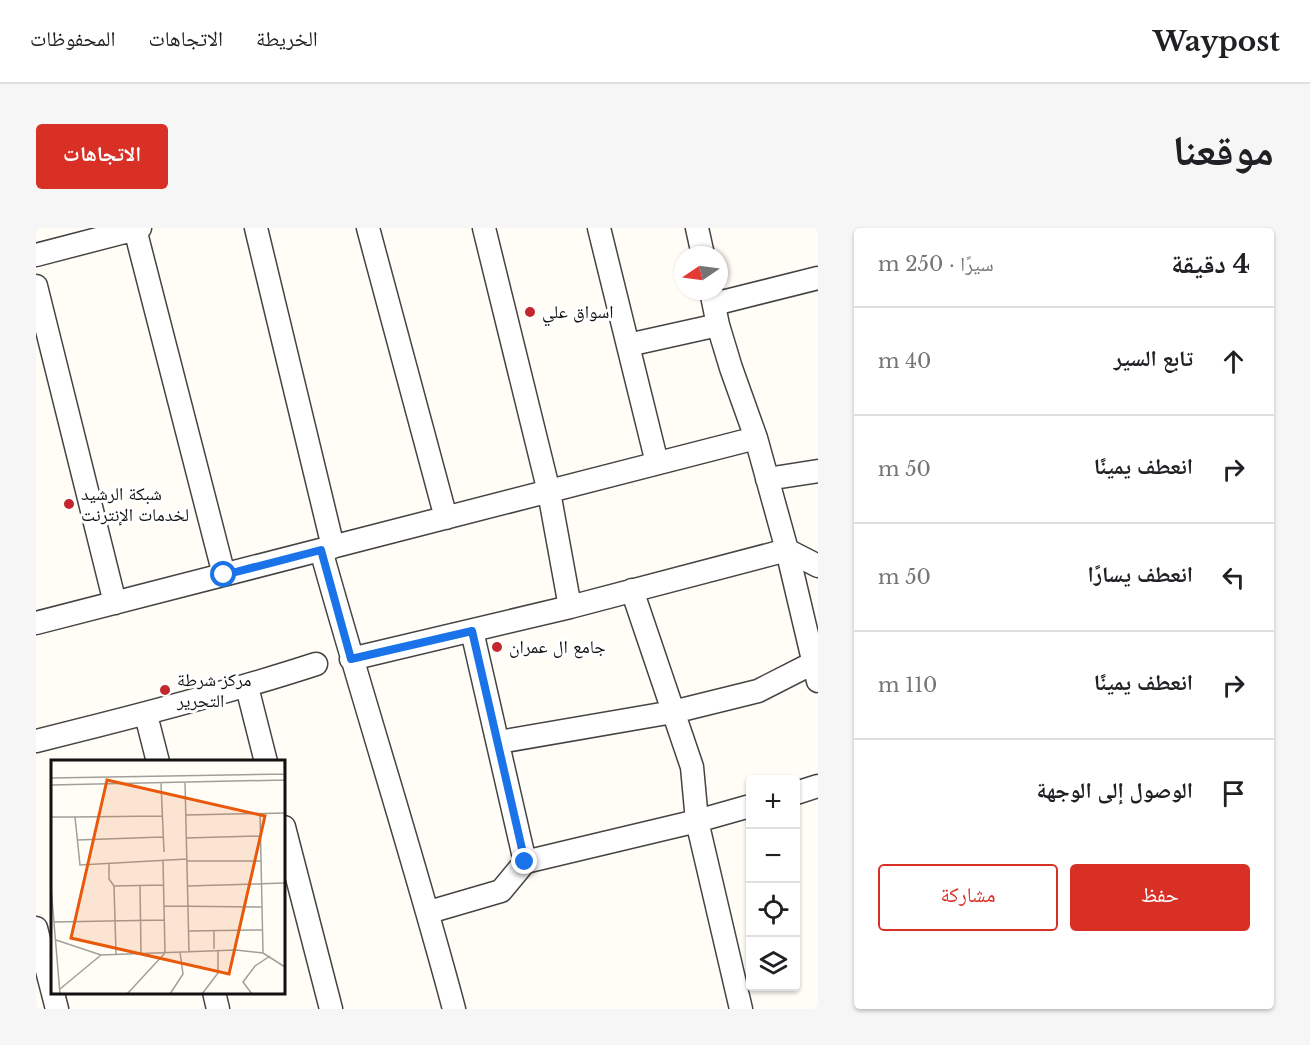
<!DOCTYPE html>
<html lang="ar">
<head>
<meta charset="utf-8">
<style>
	:root { --surface:#fff; --page:#f6f6f6; --text:#202124; --muted:#757577; --line:#e0e0e0; --accent:#d93025 }
	body { margin:0; font-family:"Libre Baskerville","Noto Naskh Arabic",serif; background:var(--page); color:var(--text); direction:rtl }
	.controls { position:absolute; right:18px; bottom:18px; display:grid; overflow:hidden; border-radius:6px; box-shadow:0 2px 4px #0004 }
	.controls button { width:54px; height:54px; display:grid; place-items:center; padding:0; border:0; border-bottom:2px solid var(--line); background:var(--surface); color:var(--text); font:30px sans-serif }
	.compass { position:absolute; left:638px; top:18px; width:54px; height:54px; border-radius:50%; background:var(--surface); box-shadow:0 2px 4px #0004; rotate:257deg }
	.stop { position:absolute; width:18px; height:18px; margin:-14px; border:4px solid #1a73e8; border-radius:50%; background:#fff }
	.stop.end { background:#1a73e8; border-color:#fff; box-shadow:0 2px 6px #0008 }
	.list { margin:0; padding:0; list-style:none }
	h2 { display:flex; justify-content:space-between; align-items:center; height:78px; margin:0; padding:0 24px; font-size:26px }
	h2 small { font-size:20px; font-weight:400; color:var(--muted) }
	.list li { display:grid; grid-template-columns:39px 1fr auto; gap:18px; align-items:center; box-sizing:border-box; height:108px; padding:0 24px; border-top:2px solid var(--line) }
	.list b { display:block; font-size:22px; white-space:nowrap }
	.list em { font-size:20px; font-style:normal; color:var(--muted) }
	.actions { display:flex; gap:12px; padding:18px 24px }
	.actions a { flex:1; padding:14px 0; border:2px solid var(--accent); border-radius:6px; text-align:center; font-size:21px; color:var(--accent) }
	.actions .main { background:var(--accent); color:#fff }
	.icon { flex:none; width:33px; height:33px; fill:none; stroke:currentColor; stroke-width:2; stroke-linecap:round; stroke-linejoin:round }
	.map { position:relative; flex:none; width:782px; height:781px; overflow:hidden; direction:ltr; border-radius:6px }
	header { display:flex; align-items:center; gap:36px; box-sizing:border-box; height:84px; padding:0 30px; background:var(--surface); border-bottom:2px solid var(--line) }
	header strong { font-size:28px }
	nav { display:flex; gap:33px; margin-inline-start:auto; font-size:21px }
	.intro { display:flex; align-items:center; justify-content:space-between; box-sizing:border-box; height:144px; padding:0 36px }
	h1 { margin:0; font-size:42px }
	.button { padding:15px 27px; border-radius:6px; background:var(--accent); color:#fff; font-size:21px; font-weight:700 }
	main { display:flex; gap:36px; padding:0 36px }
	aside { flex:1; background:var(--surface); border-radius:6px; box-shadow:0 2px 4px #0004 }
	.map>svg:first-child { display:block }
	.lines { fill:none; stroke-linecap:round; stroke-linejoin:round }
	.minor-casing { stroke:#444; stroke-width:25 }
	.minor { stroke:#fff; stroke-width:22 }
	.route { stroke:#1a73e8; stroke-width:8 }
	.poi-dot { fill:#c4262e; stroke:#fff; stroke-width:2 }
	.labels { text-anchor:middle; dominant-baseline:central; stroke-width:6; stroke-linejoin:round; paint-order:stroke }
	.poi-label { font-size:18px; fill:#111; stroke:#fff; text-anchor:start }
	.inset-road { fill:none; stroke:#a09f9a; stroke-width:1.5 }
	.view { fill:#e8590c; fill-opacity:0.15; stroke:#e8590c; stroke-width:3 }
	.inset-edge { fill:none; stroke:#111; stroke-width:3 }
</style>
</head>
<body>
<header>
<strong>Waypost</strong>
<nav><a>الخريطة</a><a>الاتجاهات</a><a>المحفوظات</a></nav>
</header>
<div class="intro"><h1>موقعنا</h1><a class="button">الاتجاهات</a></div>
<main>
<aside>
<h2>4 دقيقة<small>سيرًا · 250 m</small></h2>
<ul class="list">
<li><svg class="icon" aria-label="ahead" viewBox="0 0 24 24"><path d="M12 20V5M6 11l6-6 6 6"/></svg><div><b>تابع السير</b></div><em>40 m</em></li>
<li><svg class="icon" aria-label="right" viewBox="0 0 24 24"><path d="M7 20v-9h11M14 6l5 5-5 5"/></svg><div><b>انعطف يمينًا</b></div><em>50 m</em></li>
<li><svg class="icon" aria-label="left" viewBox="0 0 24 24"><path d="M17 20v-9H6M10 6l-5 5 5 5"/></svg><div><b>انعطف يسارًا</b></div><em>50 m</em></li>
<li><svg class="icon" aria-label="right" viewBox="0 0 24 24"><path d="M7 20v-9h11M14 6l5 5-5 5"/></svg><div><b>انعطف يمينًا</b></div><em>110 m</em></li>
<li><svg class="icon" aria-label="arrive" viewBox="0 0 24 24"><path d="M6 21V4h12l-3 4 3 4H6"/></svg><div><b>الوصول إلى الوجهة</b></div></li>
</ul>
<div class="actions"><a class="main">حفظ</a><a>مشاركة</a></div>
</aside>
<div class="map">
<svg width="782" height="781" viewBox="0 0 782 781">
	<rect width="100%" height="100%" fill="#fffdf5"/>
	<g class="lines">
		<g class="minor-casing">
			<path id="minor" d="M220 0 297 319
				M332 0 410 290
				M448 0 513 264 534 379
				M563 0 621 235
				M661 0 667 27
				M99 1 188 347
				M0 27 104 0
				M0 58 79 375
				M675 63 682 97 695 140 720 210 751 322 782 453
				M678 76 782 50
				M592 117 682 97
				M731 251 782 243
				M285 322C328 476 377 627 418 781
				M596 362 656 539 661 593 705 781
				M0 395 720 210
				M315 431 534 379 751 322 782 338
				M211 459 230 534
				M110 487 122 534
				M0 513C94 490 188 466 280 436
				M463 514 637 484 722 463 777 435
				M760 565 782 558
				M248 599 295 781
				M489 634 661 593 714 578
				M393 684 465 663 489 634 436 403
				M0 700 21 781
				M178 764 182 781"/>
		</g>
		<use href="#minor" class="minor"/>
	</g>
	<g class="lines">
		<path class="route" d="M188 347 285 322 315 431 436 403 489 634"/>
	</g>
	<g class="poi-dot">
		<circle cx="494" cy="84" r="6"/>
		<circle cx="33" cy="276" r="6"/>
		<circle cx="461" cy="419" r="6"/>
		<circle cx="129" cy="462" r="6"/>
	</g>
	<g class="labels">
		<g class="poi-label">
			<text x="506" y="84">اسواق علي</text>
			<text x="45" y="266">شبكة الرشيد<tspan x="45" dy="21">لخدمات الإنترنت</tspan></text>
			<text x="473" y="419">جامع ال عمران</text>
			<text x="141" y="452">مركز شرطة<tspan x="141" dy="21">التحرير</tspan></text>
		</g>
	</g>
	<g transform="translate(15 532)">
		<rect width="234" height="234" fill="#fffdf5"/>
		<path class="inset-road" d="M233 0 234 33M0 18 234 14M134 22 138 192M110 23 113 92M0 25 234 20M209 53 212 193M135 55 234 53M111 56 24 57 29 105 136 99M0 57H24M135 78 209 76M26 80 112 77M136 101H210M58 104V119L63 126 112 125M63 126 65 194M89 126 90 193M136 126 234 123M0 127 9 234M113 146 211 147M3 162 113 160M138 171 212 170M5 180 50 195 185 190 212 193 234 207M163 189V170M9 229 50 195M76 234 114 193 112 100M119 234 132 214 129 192M151 234 167 213V190M201 234 192 222 204 206 219 196"/>
		<path class="view" d="M56 20 214 56 178 214 20 178Z"/>
		<rect width="234" height="234" class="inset-edge"/>
	</g>
</svg>
<div class="controls">
<button>+</button>
<button>−</button>
<button><svg class="icon" aria-label="locate" viewBox="0 0 24 24"><circle cx="12" cy="12" r="6"/><path d="M12 2v4M12 18v4M2 12h4M18 12h4"/></svg></button>
<button><svg class="icon" aria-label="layers" viewBox="0 0 24 24"><path d="M12 4l9 5-9 5-9-5zM3 14l9 5 9-5"/></svg></button>
</div>
<svg class="compass" viewBox="-18 -18 36 36"><path d="M0-13l5 13h-10z" fill="#e53935"/><path d="M0 13l5-13h-10z" fill="#757577"/></svg>
<div class="stop" style="left:188px;top:347px"></div>
<div class="stop end" style="left:489px;top:634px"></div>
</div>
</main>
</body>
</html>
